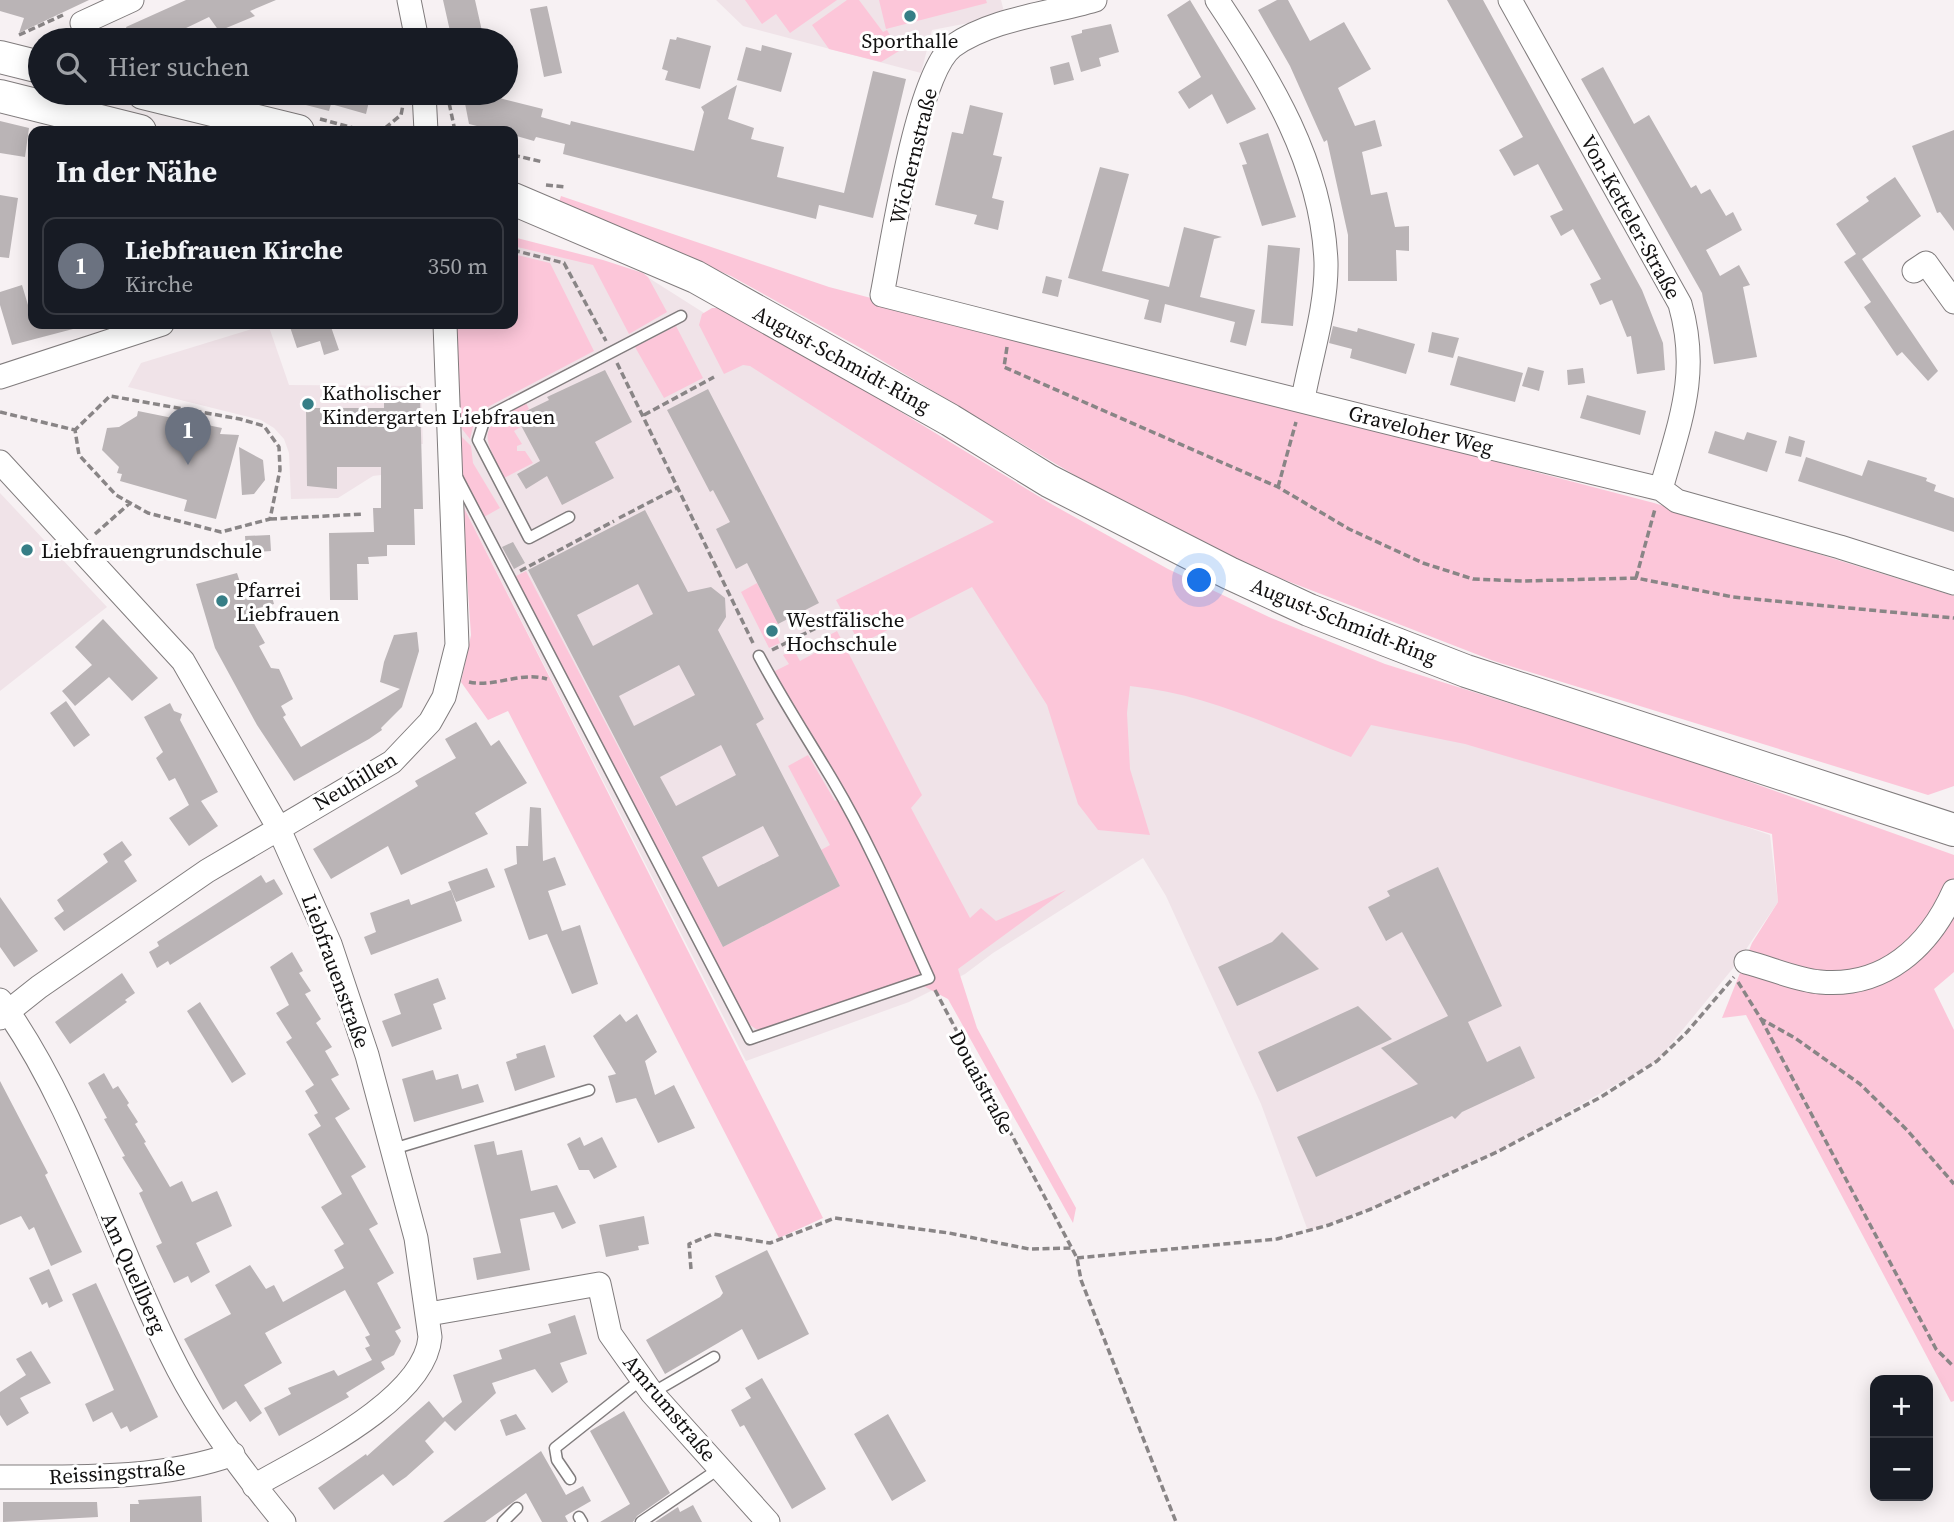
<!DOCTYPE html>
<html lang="de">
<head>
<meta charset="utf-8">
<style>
	:root { --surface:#171b24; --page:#20242c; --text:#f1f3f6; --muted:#9ea1a6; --line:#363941; --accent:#8c9099 }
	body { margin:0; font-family:"Source Serif 4",serif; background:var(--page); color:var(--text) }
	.controls { position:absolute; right:21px; bottom:21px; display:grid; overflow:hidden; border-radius:14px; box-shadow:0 4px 18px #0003 }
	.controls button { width:63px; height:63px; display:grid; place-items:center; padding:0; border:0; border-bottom:2px solid var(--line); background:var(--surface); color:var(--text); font:35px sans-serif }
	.you { position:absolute; left:1200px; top:581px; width:24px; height:24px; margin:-18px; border:5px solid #fff; border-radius:50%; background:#1a73e8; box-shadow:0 0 0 10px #1a73e833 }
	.badge { display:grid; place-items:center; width:46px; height:46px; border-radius:50%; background:var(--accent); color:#fff; font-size:23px; font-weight:700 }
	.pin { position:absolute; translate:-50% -58px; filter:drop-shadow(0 2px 4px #0008) }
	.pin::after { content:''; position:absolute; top:37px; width:24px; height:21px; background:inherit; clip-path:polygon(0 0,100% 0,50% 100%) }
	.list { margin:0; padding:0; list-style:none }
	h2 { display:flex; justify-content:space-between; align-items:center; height:91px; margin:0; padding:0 28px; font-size:30px }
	h2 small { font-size:23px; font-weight:400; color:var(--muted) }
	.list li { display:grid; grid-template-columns:46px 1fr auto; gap:21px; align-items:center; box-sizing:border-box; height:98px; margin:0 14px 14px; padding:0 14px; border:2px solid var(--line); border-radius:14px }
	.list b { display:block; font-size:26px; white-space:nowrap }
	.list p { margin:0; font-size:23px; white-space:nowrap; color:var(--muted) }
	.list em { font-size:23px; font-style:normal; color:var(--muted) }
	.icon { flex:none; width:38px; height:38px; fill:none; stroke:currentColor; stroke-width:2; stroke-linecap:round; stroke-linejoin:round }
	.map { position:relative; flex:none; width:1954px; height:1522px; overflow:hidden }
	.search { position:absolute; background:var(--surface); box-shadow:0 4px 18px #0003; left:28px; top:28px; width:490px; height:77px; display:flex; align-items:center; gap:18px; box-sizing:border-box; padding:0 24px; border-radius:38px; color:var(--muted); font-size:26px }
	.panel { position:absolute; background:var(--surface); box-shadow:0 4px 18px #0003; left:28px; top:126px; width:490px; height:203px; border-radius:14px }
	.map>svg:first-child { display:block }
	.built { fill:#f0e3e8 }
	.green { fill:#fcc6d9 }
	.building { fill:#bab4b6; fill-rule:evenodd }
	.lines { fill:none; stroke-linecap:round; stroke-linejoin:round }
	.lane-casing { stroke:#807c7d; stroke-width:13 }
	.street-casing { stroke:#807c7d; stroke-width:25 }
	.secondary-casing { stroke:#807c7d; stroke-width:34 }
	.path { stroke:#898586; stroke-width:3.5; stroke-dasharray:7 3.5; stroke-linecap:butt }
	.lane { stroke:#fff; stroke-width:10 }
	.street { stroke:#fff; stroke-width:23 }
	.secondary { stroke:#fff; stroke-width:32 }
	.poi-dot { fill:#367e86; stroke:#fff; stroke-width:2.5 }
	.labels { text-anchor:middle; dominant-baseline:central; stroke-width:6; stroke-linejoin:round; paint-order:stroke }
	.poi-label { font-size:21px; fill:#111010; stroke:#fff; text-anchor:start }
	.street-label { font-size:21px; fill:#111010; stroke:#fff }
</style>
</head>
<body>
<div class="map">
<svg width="1954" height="1522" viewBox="0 0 1954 1522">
	<rect width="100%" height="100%" fill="#f7f1f3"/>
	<path class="built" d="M716 0H1001L1005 16 932 30 921 73 743 26Z
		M513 242 641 273 1054 535 1372 697 1770 835 1778 902 1734 967 1657 1061 1497 1152 1371 1209 1308 1231 1261 1104 1166 896 1143 858 993 953 965 974 909 1002 746 1061 462 504 456 324H513Z
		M268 324 289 385 421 386 423 444 381 445V475L373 476 338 498 291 499 289 453 284 439 274 428 261 420 128 387 141 363Z
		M0 493 107 607 0 691Z"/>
	<path class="green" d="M745 0H837L790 33 776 14 762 24Z
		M847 0H859L883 32 887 30 899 51 881 62 829 49 812 25Z
		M879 0H986L987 3 886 29Z
		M561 196 829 287 1654 503 1954 596V786L1928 795 1494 661 1236 561 1130 508 866 351 731 276 559 202Z
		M513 237 603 260 643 273 648 277 667 312 629 334 593 265 513 246Z
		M513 254 550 263 594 351 480 411 475 418 470 439 458 424 455 324H513Z
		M712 308H723L778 337 1053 505 1168 569 1269 617 1385 664 1683 758 1954 855V972L1934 989 1954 1030V1401L1951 1402 1746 1015 1722 1018 1752 943 1778 902 1772 834 1465 744 1371 725 1351 757C1278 729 1209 694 1130 686L1127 713 1130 769 1150 835 1098 830 1078 804 1047 705 972 587 860 644 836 600 994 522 750 366 743 365 724 374 699 325 702 314Z
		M676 326 703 378 664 398 635 347Z
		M526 403 529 409 517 416 522 426 514 431 522 444 517 446V451H525L533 463 504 478C481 431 477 429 526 403Z
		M457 432 471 446 473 463 500 508 484 517 499 549 459 470Z
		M462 504 823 1218 779 1238 508 711 488 720 461 682 471 635Z
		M526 571 723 947 840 886 821 850 830 845 788 766 808 755 835 801 845 796 773 672 789 664 783 655 794 650 800 661 824 648 820 640 837 631 922 795 911 808 970 918 981 908 996 921 1066 890 958 969 977 1028 1076 1208 1073 1223 948 999 914 981 764 1029H756L744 1021 514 577Z
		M757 583 778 624 773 627 780 643 769 648 741 592Z"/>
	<path class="building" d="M0 0H89L19 33 24 18 0 11Z
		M186 0H276L250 11 255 16 219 31 209 17 182 30 186 40H131L126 27Z
		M443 0H475L484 40H452Z
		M1190 0 1256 109 1227 124 1212 94 1189 109 1178 92 1201 77 1167 15Z
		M1277 0H1288L1310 41 1344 22 1371 69 1338 88 1355 126 1375 120 1382 146 1362 152 1371 195 1387 192 1395 227 1409 226V251L1396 250 1397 281H1348V235L1327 140 1324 142 1290 66 1258 10Z
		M1447 0H1483L1642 290 1663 343 1665 370 1637 374 1631 336 1627 337 1612 300 1600 305 1590 284 1601 279 1573 229 1561 236 1550 216 1563 210 1538 164 1514 176 1499 150 1523 137Z
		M547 6 562 73 544 77 530 9Z
		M1111 24 1119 52 1099 58 1101 66 1081 72 1071 36 1082 33V30Z
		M677 37 711 46 700 89 665 80 668 71 662 69 670 39 676 40Z
		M762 45 792 53 781 92 737 80 746 47 761 51Z
		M1069 62 1074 80 1054 85 1050 67Z
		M1603 67 1634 124 1649 115 1691 188 1696 185 1701 194 1710 189 1726 216 1733 212 1742 230 1706 250 1720 276 1739 265 1750 285 1743 287 1757 357 1714 364 1702 293 1581 79Z
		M873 71 906 79 873 218 819 205 816 219 563 154 565 144 536 137 534 141 513 135V131H497L469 124 463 93H479L543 109 541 117 570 125 571 121 694 151 704 112 701 107 737 85 728 119 754 128 751 139 784 147 777 177 844 193Z
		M280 93H371L366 114 331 104 329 111 279 98Z
		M970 105 1003 113 993 155 1002 157 992 198 1004 201 998 230 974 224 977 215 935 205 952 132 963 134Z
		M0 121 29 128 25 157 0 153Z
		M1954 130V231L1940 212 1937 213 1912 146Z
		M1268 133 1296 217 1262 226 1242 165 1247 164 1239 143Z
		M1100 167 1129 174 1102 271 1169 287 1184 227 1222 237 1214 239 1200 297 1255 310 1246 346 1230 342 1235 322 1165 304 1161 323 1144 319 1149 300 1068 278Z
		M1895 177 1921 216 1862 259 1938 371 1928 381 1902 352 1897 356 1864 307 1871 302 1844 262 1856 254 1836 224 1869 201 1866 197Z
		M0 195 18 198 9 258 0 257Z
		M1268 245 1300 248 1293 326 1261 323Z
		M1046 276 1062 280 1058 297 1042 293Z
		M22 285 28 305 33 303V324H72L73 329 12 345 0 305V292Z
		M289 324H330L339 350 324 355 320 341 297 348Z
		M1333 326 1357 332 1358 328 1415 344 1406 374 1350 358 1352 349 1329 343Z
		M1432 332 1459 338 1453 358 1428 352Z
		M1458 356 1523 373 1515 402 1450 385Z
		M1528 367 1544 371 1539 391 1522 386Z
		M1583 368 1585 383 1568 385 1567 370Z
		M605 370 632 422 595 442 614 478 562 505 547 476 526 489 517 474 540 461 516 416 549 400 547 397Z
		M708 389 819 603 778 624 747 563 736 569 716 529 730 522 713 490 710 492 667 410Z
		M1587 395 1646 411 1640 435 1580 418Z
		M420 396 423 509H414L415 545H387V556L368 557 369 564H357L358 600H330L329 533 374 532 373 508H381V467H337V489L307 486 306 408H384V397Z
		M138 411 222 428 220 434 239 435 216 519 184 511 187 500 120 481 122 474 117 473 119 467 102 450 107 428 119 427 137 416Z
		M1715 431 1744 440 1747 432 1777 441 1767 472 1708 453Z
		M1789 436 1805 441 1801 457 1785 453Z
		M239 447 263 460 265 480 254 494 242 495Z
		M1806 457 1862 476 1868 460 1927 478 1926 481 1936 485 1934 491 1954 498V532L1798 481Z
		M645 510 688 592 711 587 725 598 726 617 718 630 764 719 756 724 840 886 723 947 528 570ZM638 584 653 614 593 646 577 615ZM679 665 695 695 634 726 619 696ZM721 745 736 775 676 806 660 777ZM763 826 779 856 718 887 702 857Z
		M270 535 271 551 246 553 245 536Z
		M513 542 525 563 514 569 502 547Z
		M237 573 245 597 270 590 274 604 247 611 265 643 259 646 271 668 279 669 293 699 281 706 286 715 283 717 301 747 400 689 380 682 384 662 394 635 417 632 419 651 402 707 381 728 382 730 369 739 294 781 257 725 215 648 196 584Z
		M103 619 158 678 132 701 109 677 75 706 62 691 92 665 75 647Z
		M66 701 90 735 74 747 50 713Z
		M170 703 174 711 182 714 180 720 218 792 201 801 218 826 189 846 169 818 189 805 175 778 169 781 156 758 163 752 144 717Z
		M476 722 491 746 499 740 527 783 475 813 488 834 401 875 388 846 331 879 313 849 418 786 415 781 456 758 445 739Z
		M530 807 541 808 543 861 555 857 566 885 548 891 562 931 580 925 598 984 572 994 547 934 529 940 504 869 517 864 516 846H528Z
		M122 841 132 855 124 861 137 881 64 931 54 918 64 911 57 900 108 862 103 854Z
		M1438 867 1502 1006 1468 1022 1487 1062 1520 1046 1535 1078 1462 1112 1455 1119 1452 1116 1316 1177 1297 1137 1418 1084 1381 1048 1448 1016 1402 932 1386 941 1368 907 1390 896 1387 891Z
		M487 868 495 887 456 902 448 882Z
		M261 875 266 883 274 879 283 894 170 965 168 961 157 968 149 952 159 946 157 942Z
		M451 890 462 921 371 955 364 937 376 932 370 913 409 899 411 905Z
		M0 897 38 951 14 967 0 947Z
		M1282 932 1319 969 1237 1006 1218 967 1272 942Z
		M292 952 303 971 299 973 311 991 305 994 321 1019 316 1023 332 1047 325 1051 339 1075 331 1079 350 1109 335 1118 366 1167 351 1176 378 1224 369 1229 394 1273 377 1283 401 1328 395 1331 401 1341 394 1355 381 1362 385 1369 346 1393 349 1397 279 1436 264 1408 291 1394 288 1388 334 1370 338 1376 372 1360 365 1348 370 1346 365 1337 370 1335 345 1290 265 1333 282 1363 244 1385 262 1413 250 1422 236 1401 223 1410 184 1339 231 1314 215 1285 250 1265 266 1289 274 1285 283 1302 344 1268 334 1250 344 1244 321 1207 342 1194 308 1134 321 1126 314 1115 318 1113 305 1091 314 1085 286 1042 292 1038 276 1013 289 1005 270 967Z
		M122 973 135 993 125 1000 127 1002 70 1044 55 1022Z
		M438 978 446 999 433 1004 442 1029 392 1047 382 1021 401 1014 394 994Z
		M200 1002 246 1074 232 1083 187 1011Z
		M1358 1006 1392 1039 1277 1092 1258 1052Z
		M620 1014 626 1022 637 1014 657 1052 645 1061 655 1095 674 1085 695 1128 658 1143 636 1098 616 1103 608 1076 616 1074 593 1036Z
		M545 1045 555 1077 515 1091 506 1062 517 1058 516 1054Z
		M433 1070 436 1080 458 1074 462 1089 478 1084 484 1102 414 1122 402 1079Z
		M104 1073 113 1089 118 1086 129 1103 127 1105 138 1122 135 1124 146 1142 144 1143 170 1187 182 1181 192 1202 217 1191 225 1209 232 1226 196 1243 210 1272 191 1283 188 1276 174 1283 156 1246 162 1243 139 1193 143 1191 122 1157 125 1156 104 1119 107 1118 88 1083Z
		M0 1081 48 1173 45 1175 82 1252 51 1266 34 1227 29 1230 21 1216 0 1225Z
		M580 1137 584 1146 602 1137 617 1167 594 1179 589 1170H579L567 1144Z
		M494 1141 497 1155 522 1150 531 1191 557 1185 576 1223 562 1229 554 1212 520 1219 530 1270 477 1280 473 1258 501 1253 474 1145Z
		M644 1216 649 1244 638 1246 639 1250 606 1257 599 1225Z
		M767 1250 809 1334 758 1360 742 1329 665 1374 646 1340 720 1297 723 1293 715 1276Z
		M49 1269 63 1301 49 1308 47 1302 42 1305 29 1278Z
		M96 1283 158 1417 130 1432 127 1426 121 1429 112 1412 93 1422 85 1404 114 1390 72 1294Z
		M575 1315 587 1354 560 1363 568 1382 552 1393 535 1369 492 1383 496 1393 455 1431 445 1421 425 1441 434 1452 406 1477 393 1486 383 1474 334 1510 318 1488 366 1454 367 1456 429 1401 443 1418 462 1402 453 1375 502 1359 499 1350 551 1333 548 1324Z
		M31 1351 51 1383 20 1398 29 1413 7 1426 0 1415V1392L26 1375 16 1359Z
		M762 1378 826 1489 792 1509 744 1425 740 1427 731 1410 751 1398 745 1388Z
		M624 1411 670 1493 637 1516 633 1522H600L630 1504 590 1431Z
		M516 1414 526 1429 506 1436 500 1420Z
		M888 1414 926 1481 892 1501 854 1434Z
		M541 1451 566 1495 583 1486 591 1501 565 1516 568 1522H542L526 1493 485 1522H443Z
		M201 1496 202 1522H130V1504H139L138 1500Z
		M3 1502H97L98 1517 3 1522Z
		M693 1505 702 1522H655L678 1507 680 1512Z"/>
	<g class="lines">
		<g class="lane-casing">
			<path id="lane" d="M457 477 750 1039 929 978C899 912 870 843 833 781 808 739 782 699 759 656
				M569 517 529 538 478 440 485 418 681 316
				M393 1149 589 1090
				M652 1393 714 1357
				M570 1479 557 1460 555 1448 642 1379
				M579 1517 582 1522
				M503 1522 517 1508
				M641 1522 720 1468"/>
		</g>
		<g class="street-casing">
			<path id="street" d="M409 0 417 40
				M1095 0C1049 14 993 18 953 46 917 73 892 245 882 295 1141 361 1401 427 1661 489L1677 501 1840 547 1954 583
				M1217 0C1270 79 1322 164 1326 262 1327 307 1311 355 1303 399
				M1510 0 1680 304C1700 374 1680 421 1661 489
				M82 23 132 0
				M424 93 426 131
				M1914 271 1926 263 1954 302
				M0 377 162 324
				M0 462 183 661 278 827 330 944 367 1055 416 1238 430 1337C425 1400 304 1457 254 1486
				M1746 962C1770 968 1796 980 1820 982 1884 988 1929 947 1954 891
				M0 1000C80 1111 115 1248 178 1369 206 1423 245 1475 284 1522
				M0 1018 39 987 207 871 392 762 430 722 444 697 457 645 445 324
				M429 1314 599 1284 610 1334 652 1393 768 1522
				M0 1477C74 1477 163 1480 233 1454"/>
		</g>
		<g class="secondary-casing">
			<path id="secondary" d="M0 57 40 67
				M143 93 298 131
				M0 96 140 131
				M513 199 696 277 950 420 1049 481 1229 573 1309 610 1466 671 1954 830"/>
		</g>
		<path class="path" d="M19 35 63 15
			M447 93 455 131
			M320 119 365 131
			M385 128 401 115 403 105
			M377 131 385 128 405 131
			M513 155 543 162
			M546 185 565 187
			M513 250 564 263 606 341
			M1007 347 1004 367 1278 487 1349 529 1423 563 1473 579 1522 581 1636 578 1733 597 1954 618
			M617 363 753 643
			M0 412 75 430 79 455 116 495 148 513 221 532 270 519 280 470 279 447 264 426 240 419 110 396 75 430
			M644 415 714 377
			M1278 487 1296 422
			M619 518 679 487
			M270 519 364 514
			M95 534 130 503
			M520 571 614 521
			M1636 578 1655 509
			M772 650 838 617
			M469 682C494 688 521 671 547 679
			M1738 982 1761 1019 1795 1038 1860 1084 1907 1130 1954 1184
			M935 990 1077 1258 1081 1280 1176 1522
			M1761 1019 1936 1349 1954 1367
			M1077 1258 1277 1239 1329 1225 1371 1209 1497 1152 1601 1097 1657 1061 1687 1032 1734 977
			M691 1269 689 1244 713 1234 770 1243 835 1218 949 1233 1029 1249 1071 1248"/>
		<use href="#lane" class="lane"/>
		<use href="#street" class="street"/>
		<use href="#secondary" class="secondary"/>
	</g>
	<g class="poi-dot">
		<circle cx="910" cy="16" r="7"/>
		<circle cx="308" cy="404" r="7"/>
		<circle cx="27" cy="550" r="7"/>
		<circle cx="222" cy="601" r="7"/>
		<circle cx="772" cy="631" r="7"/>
	</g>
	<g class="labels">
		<g class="poi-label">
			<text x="910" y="40" text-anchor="middle">Sporthalle</text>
			<text x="322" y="392">Katholischer<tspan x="322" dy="24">Kindergarten Liebfrauen</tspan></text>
			<text x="41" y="550">Liebfrauengrundschule</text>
			<text x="236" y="589">Pfarrei<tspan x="236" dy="24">Liebfrauen</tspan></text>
			<text x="786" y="619">Westfälische<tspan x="786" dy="24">Hochschule</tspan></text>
		</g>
		<g class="street-label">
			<text transform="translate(913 156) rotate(-76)">Wichernstraße</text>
			<text transform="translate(1631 217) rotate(61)">Von-Ketteler-Straße</text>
			<text transform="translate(842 359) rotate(29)">August-Schmidt-Ring</text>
			<text transform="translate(1421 430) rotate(14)">Graveloher Weg</text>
			<text transform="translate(1344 621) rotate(22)">August-Schmidt-Ring</text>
			<text transform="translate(355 781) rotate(-31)">Neuhillen</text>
			<text transform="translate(336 971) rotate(70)">Liebfrauenstraße</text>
			<text transform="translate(982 1082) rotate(62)">Douaistraße</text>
			<text transform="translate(134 1273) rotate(66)">Am Quellberg</text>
			<text transform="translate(670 1408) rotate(50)">Amrumstraße</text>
			<text transform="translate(117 1472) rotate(-4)">Reissingstraße</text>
		</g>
	</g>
</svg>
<div class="controls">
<button>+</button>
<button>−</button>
</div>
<div class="you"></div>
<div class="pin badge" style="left:188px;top:465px;background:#6b7280">1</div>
<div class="search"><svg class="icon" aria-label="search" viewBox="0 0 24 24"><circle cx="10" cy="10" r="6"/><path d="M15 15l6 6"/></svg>Hier suchen</div>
<section class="panel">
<h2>In der Nähe<small></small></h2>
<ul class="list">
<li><span class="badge" style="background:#6b7280">1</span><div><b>Liebfrauen Kirche</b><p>Kirche</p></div><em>350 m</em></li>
</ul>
</section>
</div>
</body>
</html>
